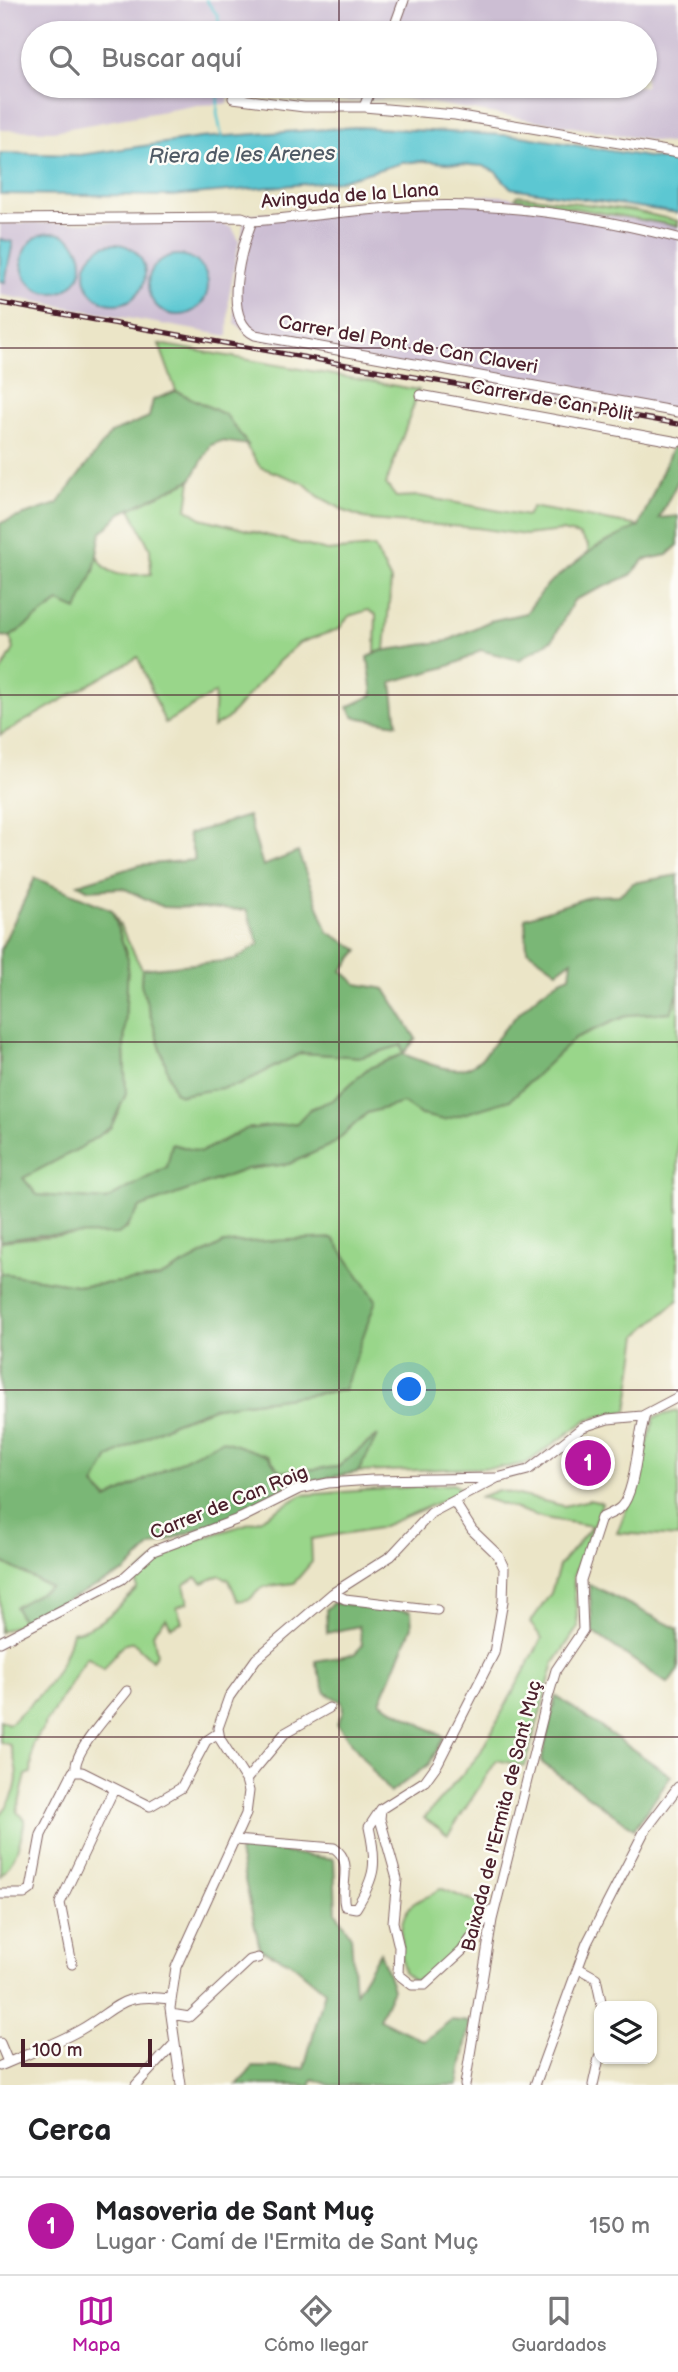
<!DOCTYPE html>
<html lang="es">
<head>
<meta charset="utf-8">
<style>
	:root { --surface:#fff; --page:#f2f2f2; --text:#202124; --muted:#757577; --line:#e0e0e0; --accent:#b5179e }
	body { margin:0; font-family:"Balsamiq Sans",sans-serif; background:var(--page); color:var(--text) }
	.controls { position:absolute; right:21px; bottom:21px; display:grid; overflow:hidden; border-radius:14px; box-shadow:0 2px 5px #0004 }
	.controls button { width:63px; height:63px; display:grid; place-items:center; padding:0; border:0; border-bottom:2px solid var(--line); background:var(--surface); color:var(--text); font:35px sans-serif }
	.scale { position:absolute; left:21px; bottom:18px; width:131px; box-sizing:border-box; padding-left:7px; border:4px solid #4a1f2b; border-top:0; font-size:19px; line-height:24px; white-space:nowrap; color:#4a1f2b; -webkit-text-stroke:5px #fdfcf7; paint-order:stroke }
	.you { position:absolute; left:410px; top:1390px; width:24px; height:24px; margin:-18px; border:5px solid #fff; border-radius:50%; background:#1a73e8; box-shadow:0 0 0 10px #1a73e833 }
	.badge { display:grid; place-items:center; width:46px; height:46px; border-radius:50%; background:var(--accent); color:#fff; font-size:23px; font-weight:700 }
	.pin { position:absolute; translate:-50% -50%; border:4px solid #fff; box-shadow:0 2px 7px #0006 }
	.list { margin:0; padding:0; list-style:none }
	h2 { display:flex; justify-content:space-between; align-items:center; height:91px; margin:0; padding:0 28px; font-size:30px }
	h2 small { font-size:23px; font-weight:400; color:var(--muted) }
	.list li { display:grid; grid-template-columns:46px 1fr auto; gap:21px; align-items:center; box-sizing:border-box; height:98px; padding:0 28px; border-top:2px solid var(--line) }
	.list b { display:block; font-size:26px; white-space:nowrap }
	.list p { margin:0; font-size:23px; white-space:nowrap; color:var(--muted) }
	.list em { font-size:23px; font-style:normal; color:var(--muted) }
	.icon { flex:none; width:38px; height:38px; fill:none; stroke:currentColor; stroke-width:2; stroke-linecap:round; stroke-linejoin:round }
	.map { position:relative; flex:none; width:678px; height:2085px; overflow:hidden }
	.search { position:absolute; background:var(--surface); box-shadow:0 2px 5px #0004; left:21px; right:21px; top:21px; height:77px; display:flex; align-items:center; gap:18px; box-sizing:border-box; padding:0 24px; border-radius:38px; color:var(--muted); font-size:26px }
	.sheet { height:189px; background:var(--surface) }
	nav { display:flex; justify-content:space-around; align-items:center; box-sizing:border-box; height:98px; border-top:2px solid var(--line); background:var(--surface); font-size:19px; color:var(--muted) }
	nav a { display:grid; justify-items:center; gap:4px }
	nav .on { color:var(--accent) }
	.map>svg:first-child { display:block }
	.industrial { fill:#ccbed3; fill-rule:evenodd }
	.green { fill:#99d68a; stroke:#727a5a; stroke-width:2 }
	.forest { fill:#7ab776; stroke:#626b50; stroke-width:2 }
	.water { fill:#5bc7d2; stroke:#52737e; stroke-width:2 }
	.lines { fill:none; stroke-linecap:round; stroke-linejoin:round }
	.stream { stroke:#5bc7d2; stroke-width:2.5 }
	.street-casing { stroke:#826462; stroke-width:11 }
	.street { stroke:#fff; stroke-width:9 }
	.rail-casing { stroke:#4a1f2b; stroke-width:5 }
	.rail { stroke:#fdfcf7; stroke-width:2.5; stroke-dasharray:8; stroke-linecap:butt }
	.grid { fill:none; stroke:#4a1f2b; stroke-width:2; stroke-opacity:0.55 }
	.labels { text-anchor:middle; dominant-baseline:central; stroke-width:5; stroke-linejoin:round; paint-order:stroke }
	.street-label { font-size:19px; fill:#4a1f2b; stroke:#fdfcf7 }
	.water-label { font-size:21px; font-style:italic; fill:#505a65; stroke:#fdfcf7 }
</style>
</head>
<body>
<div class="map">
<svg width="678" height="2085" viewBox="0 0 678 2085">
	<rect width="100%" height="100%" fill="#fdfcf7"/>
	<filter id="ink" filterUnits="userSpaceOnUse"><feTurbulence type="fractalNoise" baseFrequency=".0143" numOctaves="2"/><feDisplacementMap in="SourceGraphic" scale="14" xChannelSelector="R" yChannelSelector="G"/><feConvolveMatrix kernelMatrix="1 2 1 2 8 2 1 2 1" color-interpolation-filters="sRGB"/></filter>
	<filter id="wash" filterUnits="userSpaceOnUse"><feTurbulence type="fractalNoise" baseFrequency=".00686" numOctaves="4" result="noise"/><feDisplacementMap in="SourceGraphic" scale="28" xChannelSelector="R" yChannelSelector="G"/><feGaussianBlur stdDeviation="1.57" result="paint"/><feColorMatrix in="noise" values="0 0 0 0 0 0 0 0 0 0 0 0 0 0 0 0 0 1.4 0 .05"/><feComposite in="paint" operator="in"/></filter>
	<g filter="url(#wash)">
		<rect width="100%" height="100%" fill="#ebe5c7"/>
		<path class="industrial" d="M0 0H678V145L396 97 352 101 229 91 228 104 198 105 53 131 0 130ZM33 33H645V86H33Z
			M468 195 505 196 550 207 678 226V416L252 338 235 323 233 289 245 214 317 211Z
			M217 222 232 227 239 241 229 296 228 336 0 295V223Z"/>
		<path class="green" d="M518 195 635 211 678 221V226L515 198Z
			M159 344 419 390 386 484 396 497 419 496 527 516 532 507 639 526 588 553V545L579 535 562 531 525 535 477 528 369 520 347 512 318 496 304 483 260 467 226 415 176 391Z
			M191 480 187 509 201 518 327 551 374 547 391 581 385 650 375 653 376 615 368 610 349 616 339 629 299 643 278 662 227 719 213 727 215 693 165 723 138 657 0 735V673L14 649 10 637 59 602 94 571 97 555C108 580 127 575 151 574L150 549 130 508Z
			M112 910 142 969 141 984 174 1092 181 1095 239 1085 301 1053 362 1057 402 1045 403 1054 367 1069 333 1100 310 1109 297 1123 246 1129 106 1200 37 1195 23 1178 80 1148 111 1127 126 1094 124 1048 128 960Z
			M678 993V1300L638 1335 627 1411 588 1419 527 1463 507 1467 358 1472 376 1436 338 1467 281 1472 268 1456 108 1499 94 1485 109 1457 173 1423 216 1407 344 1390 224 1243 159 1278 83 1286 0 1273V1241L127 1229 131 1217 141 1207 247 1169 289 1164 333 1144 367 1113 403 1102 421 1115 555 1057 575 1038 628 1015 671 1012Z
			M678 1411V1537L617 1533 636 1484 655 1417Z
			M453 1484 460 1488 458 1494 379 1528 311 1539 312 1562 294 1583 262 1587 250 1599 238 1601 229 1580 220 1575 203 1583 196 1577 184 1585 188 1602 177 1607 182 1622 171 1627 166 1618 153 1633 157 1654 152 1660 133 1642 122 1645 104 1669 87 1657 33 1744 31 1773 26 1775 17 1812 25 1819C21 1841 16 1860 0 1876V1815C21 1791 20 1773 10 1745L0 1742V1720L9 1724C41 1695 62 1676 72 1632 99 1629 118 1607 137 1589L136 1576 159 1557 184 1544 259 1520 302 1495Z
			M498 1490 564 1506 589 1500 602 1503 573 1578 578 1627 554 1663 525 1766 497 1760 448 1835 424 1818 479 1755 542 1638 530 1623 551 1593 559 1566 592 1526 544 1518 480 1497Z
			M0 1561 51 1587 15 1607 23 1622 0 1632Z
			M440 1888 487 1907C470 1930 442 1972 414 1981L404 1973C402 1952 395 1923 411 1906 419 1897 432 1898 440 1888Z"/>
		<path class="forest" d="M176 391 226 415 248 445 221 441 211 445 191 480 121 513 101 533 94 571 77 610 59 602 10 637 0 636V523L57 504 111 433 149 417 153 400Z
			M673 446 678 448V481L659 518 678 516V545L667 555 644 560 631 575 574 600 553 639 519 660 480 650C455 669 422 672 392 682L397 724 354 717 348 707 373 695 368 657 381 651 447 641 490 621 526 613 548 584 596 547 639 526Z
			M248 816 263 866 298 852 328 932 359 950 342 971 357 984 385 989 416 1039 403 1054C420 1060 443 1071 461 1069 483 1066 494 1040 507 1026 524 1007 547 984 570 976L572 960 557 971 527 950 525 918 592 896 619 895 633 883 678 875V993L671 1012 628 1015 575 1038 510 1100 444 1120 421 1115 403 1103 367 1113 333 1144 289 1164 247 1169 141 1207C132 1217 129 1228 118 1234L39 1235 0 1241V950L35 878 112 910 128 960 124 1048 126 1094 111 1127 80 1148 23 1178 37 1195 106 1200 167 1167 172 1144 201 1152 246 1129 297 1123 310 1109 333 1100 367 1069 403 1054 402 1045 362 1057 301 1053 239 1085 181 1095 174 1092 141 984 142 969 234 960 259 944 246 910 163 907 123 888 89 890 78 884 140 865 195 860 188 834Z
			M333 1238 376 1300 344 1390 216 1407 173 1423 109 1457 94 1485 107 1499 222 1440 268 1456 281 1472 338 1467 378 1435 358 1472 289 1485 234 1516 150 1547 125 1572 23 1622 15 1607 50 1587 0 1561V1273L83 1286 159 1278 224 1243Z
			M589 1584 678 1629V1670L668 1684 593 1632Z
			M333 1603 411 1611 412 1627 380 1702 444 1737 429 1764 390 1793 337 1724 343 1712 342 1702 326 1693 315 1661 355 1654 362 1644 359 1626 327 1633 326 1609Z
			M556 1696 671 1776 634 1829 541 1762Z
			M242 1847 334 1859 336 1912 351 1936 355 1993 380 1952 393 1989 379 2019 424 2041 451 2020 470 2022 458 2085H330L313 2079 310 2085H237L253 2067 304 2068 325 1991 290 1962 260 1949 239 1853Z"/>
		<path class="water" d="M356 127 521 136 678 162V213L511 188 496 172 483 166 423 161 402 163 338 181 171 196 0 194V153L80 155 200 138Z
			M22 263a30 30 0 1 1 60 0a30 30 0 1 1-60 0Z
			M0 239 13 242 5 282 0 281Z
			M85 274a30 30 0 1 1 60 0a30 30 0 1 1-60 0Z
			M148 285a30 30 0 1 1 60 0a30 30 0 1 1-60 0Z"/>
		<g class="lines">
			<path class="stream" d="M206 0 218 16 220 33
				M219 86 217 113 222 138"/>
		</g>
	</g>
	<g filter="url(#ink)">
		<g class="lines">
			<g class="street-casing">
				<path id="street" d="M392 33 404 0
					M233 98 304 107H364L455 115 678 153
					M364 107 372 86
					M0 219 242 217 252 221C309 217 366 208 423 206 508 203 596 217 678 238
					M252 221C241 250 221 319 255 335L678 412
					M420 395 678 442
					M455 1503 472 1530 498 1555 504 1568 503 1601 494 1653 438 1763 425 1781 381 1809 380 1819 397 1879 393 1922 399 1947 398 1974 412 1985H425L462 1951 491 1910
					M333 1593 345 1599 437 1610
					M0 1642 122 1579 153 1551 241 1518 299 1489 328 1483 372 1480 495 1478
					M76 1770C72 1752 115 1707 127 1691
					M246 1780 285 1733 329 1708
					M235 1840 334 1848C355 1862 339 1885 345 1906L356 1908C376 1876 377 1863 369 1827L381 1809
					M0 1894H24L31 1889 41 1835 73 1772H82L150 1806 181 1788 206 1741 218 1733
					M72 1964 60 1903 114 1789
					M578 1968 596 1978 602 2006
					M171 2014 189 2017 250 1960 258 1958
					M0 2043 8 2062
					M0 2066C27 2054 55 2044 80 2030 119 2008 119 1992 170 1999
					M136 2085 175 2043
					M181 2085 170 2008 176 1967 246 1814 249 1791 246 1780 220 1739 218 1728 229 1697 256 1659 333 1593 391 1556 431 1513 497 1478 528 1470 583 1427 608 1419 642 1416 678 1397
					M465 2085 492 1920 546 1704 556 1670 583 1630 581 1580 601 1518C607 1515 616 1512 621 1507 636 1492 637 1439 645 1415
					M535 2085 587 1943 644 1832 678 1787
					M593 2085 599 2058"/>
			</g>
			<use href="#street" class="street"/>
			<g class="rail-casing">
				<path id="rail" d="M0 303 678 424"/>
			</g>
			<use href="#rail" class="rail"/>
		</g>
	</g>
	<path class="grid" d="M339 0V33M339 86V2085M0 348H678M0 695H678M0 1042H678M0 1390H678M0 1737H678"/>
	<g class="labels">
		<g class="street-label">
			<text transform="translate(350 196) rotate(-4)">Avinguda de la Llana</text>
			<text transform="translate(408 345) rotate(10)">Carrer del Pont de Can Claveri</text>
			<text transform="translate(552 401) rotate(10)">Carrer de Can Pòlit</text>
			<text transform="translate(229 1503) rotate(-22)">Carrer de Can Roig</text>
			<text transform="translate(502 1816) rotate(-76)">Baixada de l'Ermita de Sant Muç</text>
		</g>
		<g class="water-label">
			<text transform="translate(242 155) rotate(-1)">Riera de les Arenes</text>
		</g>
	</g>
</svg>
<div class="controls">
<button><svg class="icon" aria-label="layers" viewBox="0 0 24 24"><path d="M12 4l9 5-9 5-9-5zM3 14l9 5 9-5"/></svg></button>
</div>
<div class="scale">100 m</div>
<div class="you"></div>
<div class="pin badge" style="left:588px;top:1463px">1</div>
<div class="search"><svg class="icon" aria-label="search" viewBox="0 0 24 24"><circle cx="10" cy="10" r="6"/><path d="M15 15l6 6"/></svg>Buscar aquí</div>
</div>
<section class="sheet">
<h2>Cerca<small></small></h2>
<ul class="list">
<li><span class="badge">1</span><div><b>Masoveria de Sant Muç</b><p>Lugar · Camí de l'Ermita de Sant Muç</p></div><em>150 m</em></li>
</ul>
</section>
<nav>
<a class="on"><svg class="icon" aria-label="map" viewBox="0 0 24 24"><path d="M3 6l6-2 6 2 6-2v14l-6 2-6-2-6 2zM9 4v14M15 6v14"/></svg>Mapa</a>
<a><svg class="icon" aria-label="directions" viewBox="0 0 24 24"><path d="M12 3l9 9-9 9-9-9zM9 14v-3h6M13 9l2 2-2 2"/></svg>Cómo llegar</a>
<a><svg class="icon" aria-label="saved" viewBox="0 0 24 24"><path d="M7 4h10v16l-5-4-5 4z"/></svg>Guardados</a>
</nav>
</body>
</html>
